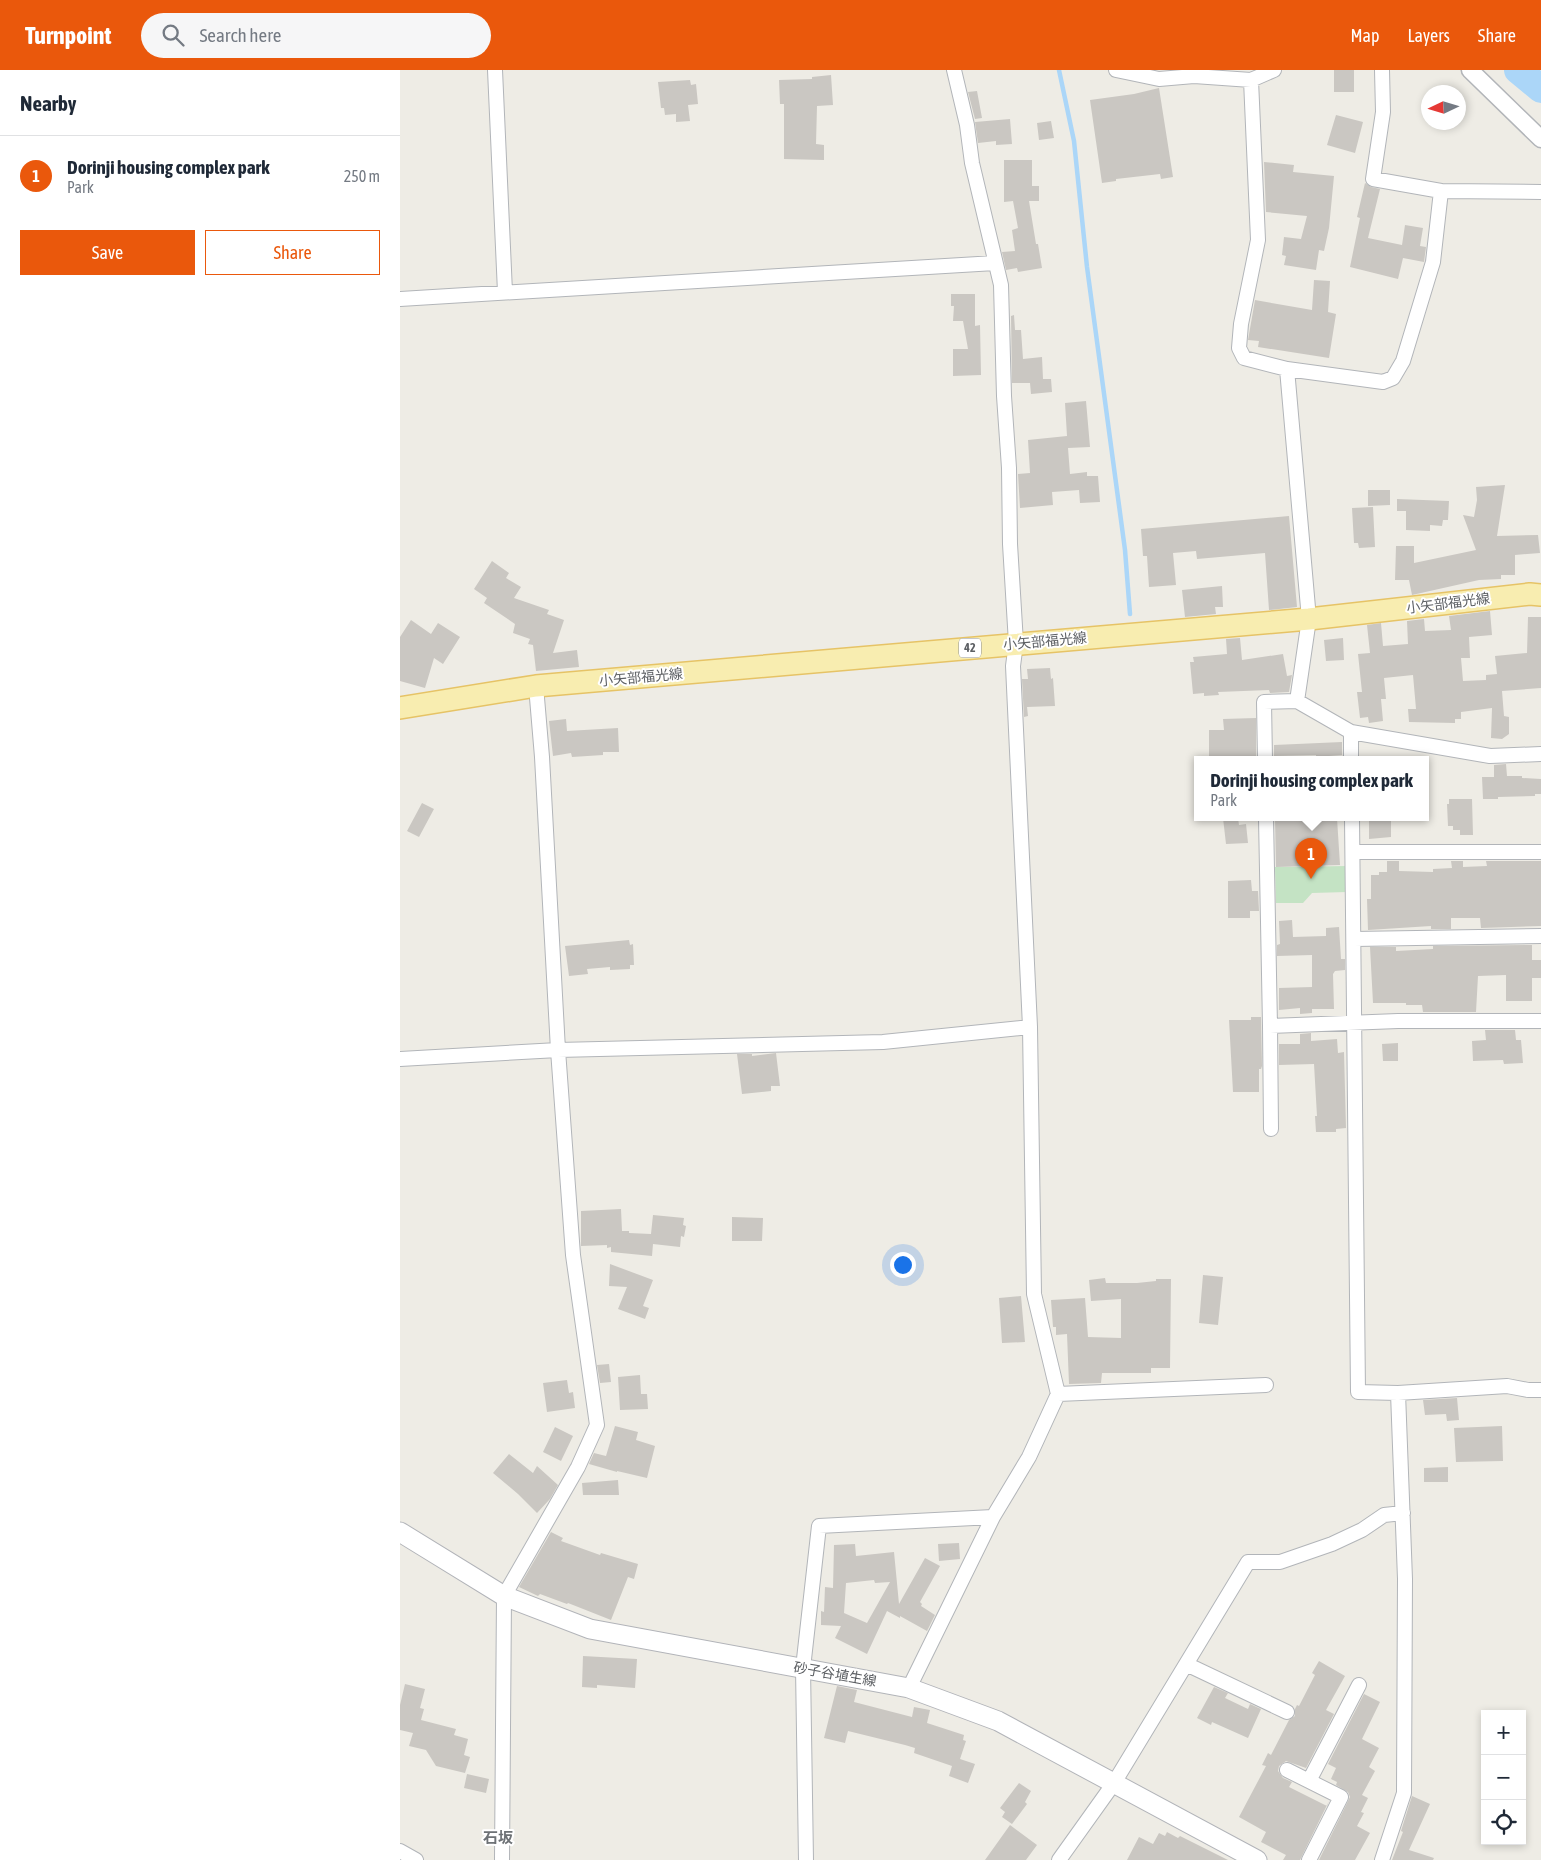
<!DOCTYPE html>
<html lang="en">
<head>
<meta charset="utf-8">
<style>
	:root { --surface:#fff; --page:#f6f6f7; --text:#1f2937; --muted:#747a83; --line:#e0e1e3; --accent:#ea580c }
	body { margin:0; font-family:"Asap Condensed","Noto Sans JP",sans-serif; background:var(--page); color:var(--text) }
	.controls { position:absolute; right:15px; bottom:15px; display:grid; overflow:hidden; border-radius:0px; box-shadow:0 2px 8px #0003 }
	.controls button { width:45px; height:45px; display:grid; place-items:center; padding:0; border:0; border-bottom:1px solid var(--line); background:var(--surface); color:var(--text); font:25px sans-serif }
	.compass { position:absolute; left:1021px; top:15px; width:45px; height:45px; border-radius:50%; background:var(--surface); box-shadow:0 2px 8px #0003; rotate:266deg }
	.you { position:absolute; left:502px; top:1194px; width:18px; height:18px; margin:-12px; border:4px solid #fff; border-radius:50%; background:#1a73e8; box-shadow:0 0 0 8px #1a73e833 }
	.badge { display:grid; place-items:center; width:32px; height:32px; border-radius:50%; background:var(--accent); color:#fff; font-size:16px; font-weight:700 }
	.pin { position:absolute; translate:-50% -41px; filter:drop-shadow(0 1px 2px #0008) }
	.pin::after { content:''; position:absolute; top:26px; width:18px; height:15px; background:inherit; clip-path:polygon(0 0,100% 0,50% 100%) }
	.popup { position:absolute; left:794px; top:686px; width:235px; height:65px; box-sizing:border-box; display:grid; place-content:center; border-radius:0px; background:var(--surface); filter:drop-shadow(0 1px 4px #0005); font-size:16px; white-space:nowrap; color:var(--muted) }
	.popup b { font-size:19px; color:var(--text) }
	.popup::after { content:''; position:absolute; left:50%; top:100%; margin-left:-10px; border:10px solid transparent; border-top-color:var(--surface) }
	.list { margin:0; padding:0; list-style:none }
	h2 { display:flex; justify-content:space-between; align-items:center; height:65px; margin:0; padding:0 20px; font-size:21px }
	h2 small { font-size:16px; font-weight:400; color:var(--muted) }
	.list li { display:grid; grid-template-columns:32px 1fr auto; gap:15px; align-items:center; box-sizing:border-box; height:80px; padding:0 20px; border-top:1px solid var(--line) }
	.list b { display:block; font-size:19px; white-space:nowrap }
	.list p { margin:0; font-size:16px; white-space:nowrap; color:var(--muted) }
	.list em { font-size:16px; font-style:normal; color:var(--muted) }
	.actions { display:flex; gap:10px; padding:15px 20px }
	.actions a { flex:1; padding:11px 0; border:1px solid var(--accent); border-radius:0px; text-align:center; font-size:18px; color:var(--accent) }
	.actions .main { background:var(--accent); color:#fff }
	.icon { flex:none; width:28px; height:28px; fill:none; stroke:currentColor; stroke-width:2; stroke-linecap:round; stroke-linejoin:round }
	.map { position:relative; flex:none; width:1141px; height:1790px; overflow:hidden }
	header { display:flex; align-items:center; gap:30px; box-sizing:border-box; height:70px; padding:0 25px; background:var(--accent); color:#fff }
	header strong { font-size:24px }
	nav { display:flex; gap:28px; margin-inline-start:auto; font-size:18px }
	.search { width:350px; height:45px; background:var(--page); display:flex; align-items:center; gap:12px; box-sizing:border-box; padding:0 18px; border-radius:28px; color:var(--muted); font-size:19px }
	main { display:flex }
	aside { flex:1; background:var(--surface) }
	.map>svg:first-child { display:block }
	.green { fill:#c4e3c4 }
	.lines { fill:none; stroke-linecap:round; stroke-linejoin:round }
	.stream { stroke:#abd6f8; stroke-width:4.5 }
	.river { stroke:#abd6f8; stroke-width:28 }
	.building { fill:#cac7c2; fill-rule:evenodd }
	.minor-casing { stroke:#b2b5b9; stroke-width:16 }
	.tertiary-casing { stroke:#b2b5b9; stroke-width:19 }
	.secondary-casing { stroke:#b2b4b9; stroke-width:21 }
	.primary-casing { stroke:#e6c366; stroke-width:24 }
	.minor { stroke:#fff; stroke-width:14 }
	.tertiary { stroke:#fff; stroke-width:16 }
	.secondary { stroke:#fff; stroke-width:19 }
	.primary { stroke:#f8edb0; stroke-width:21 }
	.labels { text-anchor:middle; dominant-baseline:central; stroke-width:4; stroke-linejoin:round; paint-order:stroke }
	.shield { fill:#fff; stroke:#8e9092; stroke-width:1 }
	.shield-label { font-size:12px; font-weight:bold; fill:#5d6064 }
	.street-label { font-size:14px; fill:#5d6064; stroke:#fff }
	.neighbourhood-label { font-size:15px; font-weight:bold; fill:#6e7276; stroke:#fff }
</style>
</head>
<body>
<header>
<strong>Turnpoint</strong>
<div class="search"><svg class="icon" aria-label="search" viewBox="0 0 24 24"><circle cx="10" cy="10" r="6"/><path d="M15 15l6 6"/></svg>Search here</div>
<nav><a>Map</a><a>Layers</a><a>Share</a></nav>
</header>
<main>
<aside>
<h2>Nearby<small></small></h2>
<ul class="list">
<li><span class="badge">1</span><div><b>Dorinji housing complex park</b><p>Park</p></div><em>250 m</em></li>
</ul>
<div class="actions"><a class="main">Save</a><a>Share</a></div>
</aside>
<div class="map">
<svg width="1141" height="1790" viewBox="0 0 1141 1790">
	<rect width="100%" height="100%" fill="#eeece5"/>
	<path class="green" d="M948 796 947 822 912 823 903 833H876L875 797Z"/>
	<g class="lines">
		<path class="stream" d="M659 0 674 71 687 197 725 480 730 544"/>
		<path class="river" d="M1118 0 1141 19"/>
	</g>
	<path class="building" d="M934 0H954V22H934Z
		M431 5 433 35 417 36 416 74 424 75V90L384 89V34H380L379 10 412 9V7Z
		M290 10 291 15 296 14 298 34 288 35 290 51 276 52V44L265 45 264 38H261L258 12Z
		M759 18 773 107 761 109 760 104 716 109V111L702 113 690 30 734 24Z
		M577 21 582 48 575 49 568 22Z
		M936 45 963 52 955 83 927 75Z
		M610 49 612 74 596 75V71L578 73 575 52Z
		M651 51 654 68 639 70 637 53Z
		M604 90H632V116H639V131H629L636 174H638L642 198 618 202 617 198 606 200 602 182 615 181 612 160 618 158 613 131 604 132Z
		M864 92 894 95 893 102 934 106 929 158 924 181 919 180 916 200 884 195 886 186 882 185 884 167 901 169 907 146 866 142Z
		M965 113 971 117 980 119 968 168 1002 175 1005 155 1023 158 1020 176 1026 177 1024 192 1003 188 998 209 950 197 960 148 957 147Z
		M914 210 930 211 928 242 936 244 929 288 858 277 859 271 848 270 855 230 912 240Z
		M551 224H575V256L580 255 581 305 553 306V279H568L563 251H553L554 236H551Z
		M614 245 615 260H621L623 289 642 287 643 309H651L652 322 631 324 630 313H612L611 246Z
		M686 331 690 377 668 378 670 404 687 402V406H698L700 432 680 433 679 420 652 422 653 435 620 438 618 404 630 403 628 370 667 366 665 333Z
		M1105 415 1097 466 1138 465 1140 483 1115 485V505H1101V509L1079 510 1012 525 1009 510H995L996 476H1014V493L1076 480 1063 445 1074 447 1077 430 1076 417Z
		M968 420H990V435L968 436Z
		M997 429 1049 431 1048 450H1043L1042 456 1030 455V461L1006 460V441H997Z
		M973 437 975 477 959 478 958 473H954L952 438Z
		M889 446 897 537 869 540 865 483 797 489 796 481 773 483 776 515 749 517 747 486H743L741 459Z
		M92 491 109 503 106 508 121 517 114 528 149 540 147 544 164 550 153 583 177 580 179 597 136 601 133 575 128 574 130 569 113 563 115 554 84 533 87 528 74 519Z
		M822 516 823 537H815L816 544 785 547 782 520Z
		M1090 541 1092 565 1069 567 1070 588H1061L1063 611 1086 610V605L1097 604 1095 586 1127 583 1128 547H1141V618L1102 621 1104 646 1109 647V664L1102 669 1091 668 1092 638 1061 642V649H1055V653L1009 652 1008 639H1016L1013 605 984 608 986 629H981L983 651 969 653 968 647 960 648 957 622H962L958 584 970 583 967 555 981 553 983 576 1008 574 1007 551 1024 549 1025 561 1051 560 1049 546Z
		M11 550 31 564 38 553 60 567 43 594 34 588 25 618 0 611V567Z
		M840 568 842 590 883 584 887 606 892 605 889 622 870 623 869 620 818 622 819 625 804 626V623L793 624 790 592H794L793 587 827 584 826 569Z
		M943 568 944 590 926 591 924 570Z
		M650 598 651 609 653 608 655 636 627 637 628 646 624 647 622 609H628L627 599Z
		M856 648V687L809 686V660H824L823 649Z
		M166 649 167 661 218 658 219 682H203V685L172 687 171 683 153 686 149 651Z
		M942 672V685L916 687V685L874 686V675Z
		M1106 694 1107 706H1122V708L1141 709V724H1135V726L1098 727V729H1083L1082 707H1094V695Z
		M1049 729H1072L1073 765H1060V760H1053V756H1048L1047 734H1049Z
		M22 733 34 739 19 767 7 761Z
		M823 748H838L839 755 846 754 848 773 826 774Z
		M893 748H937L940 795 876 797 875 749Z
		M969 748H991V767L969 769Z
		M987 791H999V801L1033 802V799L1052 798 1051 791H1063V797L1087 796 1086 791H1141V856L1081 858 1080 848H1051V859H1031V856L968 860 967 829H971V805H979V802H987Z
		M851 810 852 821H858L859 841H850V848H828V811Z
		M892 850 893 867 926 866V858L939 857 941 889H945V900L935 901 933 904 934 939H912V943L900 944V938L879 940V918L912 917V885L877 886V875L880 874 879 851Z
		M229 870 230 875 233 874 234 895H230V899L210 900V897L187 899 188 904 169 906 165 876Z
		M1132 875V890H1141V908H1132V931H1106V905L1078 906 1076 942H1023L1022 935H1006V933H973L970 877H996V881L1033 879V876Z
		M851 947H861L862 996 861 999H859V1022H833L829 950H851Z
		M1085 960H1115L1116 970H1121L1123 993 1104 994 1103 990 1073 991 1072 971 1086 970Z
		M911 963V971L937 969 938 983 944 982 946 1058 936 1059V1062H916L915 1046H917L914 994 879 995V974H900V964Z
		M998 973V991H983L982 974Z
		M376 983 380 1016H371V1021L342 1024 337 984H352V986Z
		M221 1139 222 1161H229V1163L251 1164 253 1145 284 1148 283 1155 286 1156 284 1167 281 1166 280 1177 253 1174 252 1186 211 1182V1177L207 1178V1175L181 1176V1141Z
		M332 1147 363 1148 362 1171H332Z
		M210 1194 253 1210 243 1236 249 1238 245 1249 218 1239 227 1217 209 1216Z
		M803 1205 823 1207 818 1255 799 1253Z
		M705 1208 706 1213H737L756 1211V1209H771L770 1298H751V1303H702L701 1313 669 1314 667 1264 656 1265V1257H653L651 1230 685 1228 688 1267 721 1268V1229L691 1231 689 1210Z
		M621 1226 625 1272 602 1273 599 1228Z
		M209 1294 211 1312 200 1313 197 1295Z
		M240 1305 241 1324H247L248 1339 220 1340 218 1307Z
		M167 1310 169 1323 173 1322 175 1338 147 1342 143 1313Z
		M1057 1328 1059 1350 1047 1351 1046 1344 1025 1345 1023 1330Z
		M215 1356 238 1362 236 1370 255 1376 247 1408 217 1401V1402L189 1394 194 1383 206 1386Z
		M1102 1356 1103 1391 1056 1392 1054 1358Z
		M155 1357 173 1366 161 1391 143 1382Z
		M109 1384 133 1403 137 1396 158 1415 150 1429 137 1443 118 1424 93 1403Z
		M1048 1397V1412H1024V1398Z
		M218 1410 219 1425H183L182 1413Z
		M151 1462 163 1468 161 1471 200 1485 201 1483 238 1494 234 1509 228 1507 211 1550 168 1533 167 1534 140 1524 138 1526 119 1517Z
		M559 1473 560 1489 539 1491 538 1474Z
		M455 1474 456 1486 494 1482 499 1534 525 1488 540 1496 520 1532 522 1534 521 1536 535 1545 527 1561 500 1546V1548L487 1541 467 1584 435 1568 441 1556 421 1555V1541L424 1542 425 1517 433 1518 434 1475ZM474 1510 475 1513 490 1512 467 1553 444 1543 446 1513Z
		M183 1586 237 1589 235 1618 197 1615V1618L182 1617Z
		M919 1591 945 1606 926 1640 934 1644 906 1698 886 1691 879 1696 878 1701 883 1708 892 1712 889 1717 927 1736 929 1731 900 1790H883L886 1785 861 1772 866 1762 839 1747 866 1696 862 1695 868 1683 871 1685 889 1650 895 1646V1639L897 1635 899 1636 915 1605 912 1603Z
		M5 1614 25 1619 20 1638 24 1639 21 1650 56 1659 54 1665 68 1669 64 1685 70 1687 65 1703 36 1696 26 1680 9 1676 13 1663 0 1660V1635Z
		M437 1616 457 1620 454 1632 512 1647 514 1637 530 1640 527 1653 564 1665 563 1670 566 1671 560 1689 575 1694 568 1713 549 1706 552 1696 514 1683 515 1678 505 1675 448 1661 445 1673 424 1668Z
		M814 1617 828 1623 825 1628 848 1639 850 1634 861 1639 848 1668 812 1652 811 1655 797 1648Z
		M964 1624 980 1632 962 1669 979 1678 969 1697 975 1701 962 1725 968 1728 961 1742 964 1743 957 1756 970 1763 955 1790H919L950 1727 948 1722 936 1715 937 1712 931 1709 936 1698 928 1694Z
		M67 1704 89 1709 86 1723 64 1718Z
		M619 1713 631 1721 625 1732 627 1734 612 1754 602 1747 605 1742 600 1738Z
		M1012 1726 1030 1734 1009 1780 1034 1788 1033 1790H992L1003 1762 1001 1761Z
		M610 1755 637 1775 626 1790H585Z
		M767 1762 778 1768 780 1766 828 1790H727L739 1767 753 1774 759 1763 765 1766Z"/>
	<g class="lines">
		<g class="minor-casing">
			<path id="minor" d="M95 0 105 222
				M716 0 759 9 794 6 851 10
				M874 0 851 10 858 170 841 254 839 278 844 288 887 299
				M1041 121 1141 122
				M0 229 595 193
				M897 631 909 549 887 299 983 312 993 308 1003 291 1033 192 1041 121 973 109 983 42 982 0
				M951 662V690
				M865 690 864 632 897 631 951 662 1090 686 1141 684
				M866 748 870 956 998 951H1141
				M952 748 958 1322 998 1323 1107 1316 1128 1320H1141
				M953 782H1141
				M954 869 1141 866
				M870 956 871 1059
				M0 989 158 980 483 972 630 957
				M658 1324 866 1315
				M786 1594 887 1642
				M509 1618 593 1447 629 1387 658 1324 634 1224 630 957 613 596 616 573 610 474 609 398 604 326 601 215 572 93 567 55 554 0
				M887 1700 941 1727 909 1790
				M909 1711 959 1615
				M0 1781 16 1790
				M102 1790 104 1526 178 1397 197 1355 173 1185 158 980 142 687 136 616
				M406 1790 403 1598 419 1456 593 1447
				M659 1790 714 1713 848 1492H880L932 1474 962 1460 984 1445 1003 1443
				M982 1790 1004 1723 1005 1509 998 1323"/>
		</g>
		<g class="tertiary-casing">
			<path id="tertiary" d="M1070 0 1141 69"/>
		</g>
		<g class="secondary-casing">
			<path id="secondary" d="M0 1462 104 1526 190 1559 509 1618 598 1651 857 1790"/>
		</g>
		<g class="primary-casing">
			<path id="primary" d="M0 638 136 616 909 549 1130 524 1141 525"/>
		</g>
		<use href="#minor" class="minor"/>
		<use href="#tertiary" class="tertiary"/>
		<use href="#secondary" class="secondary"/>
		<use href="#primary" class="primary"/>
	</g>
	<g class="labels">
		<rect class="shield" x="559" y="568.5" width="22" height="19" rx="4"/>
		<g class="shield-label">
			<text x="570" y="578">42</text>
		</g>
		<g class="street-label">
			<text transform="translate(1048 533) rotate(-7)">小矢部福光線</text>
			<text transform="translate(645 571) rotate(-5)">小矢部福光線</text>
			<text transform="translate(241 607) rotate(-5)">小矢部福光線</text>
			<text transform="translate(435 1604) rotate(10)">砂子谷埴生線</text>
		</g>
		<g class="neighbourhood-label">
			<text x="98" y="1767">石坂</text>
		</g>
	</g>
</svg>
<div class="controls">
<button>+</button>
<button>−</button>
<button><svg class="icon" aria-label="locate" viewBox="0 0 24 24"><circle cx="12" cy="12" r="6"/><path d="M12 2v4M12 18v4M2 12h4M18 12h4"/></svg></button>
</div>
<svg class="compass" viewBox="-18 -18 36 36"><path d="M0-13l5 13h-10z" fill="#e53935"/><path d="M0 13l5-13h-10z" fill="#747a83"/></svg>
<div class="you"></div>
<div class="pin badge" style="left:911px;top:809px">1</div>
<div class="popup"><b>Dorinji housing complex park</b>Park</div>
</div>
</main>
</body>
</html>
